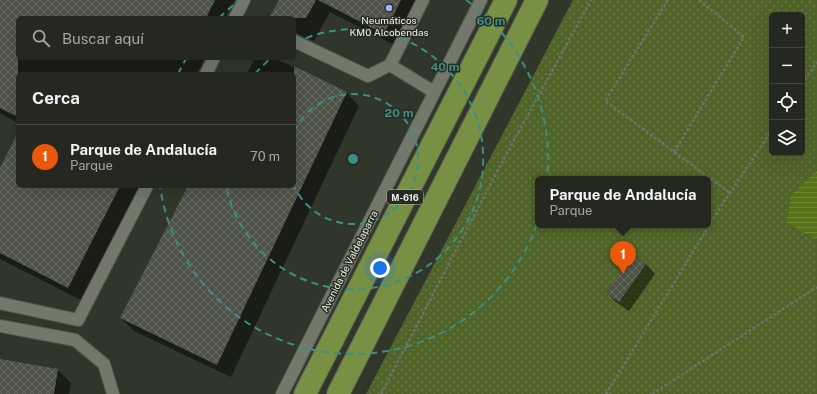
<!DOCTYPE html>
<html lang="es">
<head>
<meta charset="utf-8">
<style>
	:root { --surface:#252820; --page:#31342d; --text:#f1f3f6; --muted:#a3a6a5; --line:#42443e; --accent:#ea580c }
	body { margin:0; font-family:"Public Sans",sans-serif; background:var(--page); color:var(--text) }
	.controls { position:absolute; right:12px; top:12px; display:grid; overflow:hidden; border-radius:6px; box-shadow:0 4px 16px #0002 }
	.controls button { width:36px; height:36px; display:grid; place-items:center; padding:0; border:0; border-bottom:1px solid var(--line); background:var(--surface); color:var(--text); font:20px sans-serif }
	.you { position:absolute; left:380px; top:268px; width:14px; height:14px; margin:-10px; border:3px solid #fff; border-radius:50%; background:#1a73e8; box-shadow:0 0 0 6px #1a73e833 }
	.badge { display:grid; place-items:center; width:26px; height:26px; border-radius:50%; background:var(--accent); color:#fff; font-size:13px; font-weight:700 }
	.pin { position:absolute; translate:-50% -33px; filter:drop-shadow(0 1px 2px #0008) }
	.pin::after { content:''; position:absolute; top:21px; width:14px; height:12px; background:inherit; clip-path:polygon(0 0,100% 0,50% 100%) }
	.popup { position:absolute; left:535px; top:176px; width:176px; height:52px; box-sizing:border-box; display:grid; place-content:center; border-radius:6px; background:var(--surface); filter:drop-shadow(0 1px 3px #0005); font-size:13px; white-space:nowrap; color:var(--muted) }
	.popup b { font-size:15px; color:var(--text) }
	.popup::after { content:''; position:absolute; left:50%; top:100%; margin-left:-8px; border:8px solid transparent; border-top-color:var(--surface) }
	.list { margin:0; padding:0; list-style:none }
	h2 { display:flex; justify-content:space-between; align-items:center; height:52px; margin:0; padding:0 16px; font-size:17px }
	h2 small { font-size:13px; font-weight:400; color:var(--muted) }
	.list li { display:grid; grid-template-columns:26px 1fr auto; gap:12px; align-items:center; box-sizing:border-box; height:64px; padding:0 16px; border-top:1px solid var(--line) }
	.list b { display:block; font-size:15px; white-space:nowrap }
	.list p { margin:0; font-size:13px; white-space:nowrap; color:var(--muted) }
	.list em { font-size:13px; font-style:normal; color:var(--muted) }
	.icon { flex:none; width:22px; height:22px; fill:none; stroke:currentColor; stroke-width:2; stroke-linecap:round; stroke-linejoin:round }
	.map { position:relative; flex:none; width:817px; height:394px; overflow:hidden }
	.search { position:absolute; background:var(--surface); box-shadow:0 4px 16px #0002; left:16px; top:16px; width:280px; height:44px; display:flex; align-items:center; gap:10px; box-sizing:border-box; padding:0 14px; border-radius:6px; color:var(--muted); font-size:15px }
	.panel { position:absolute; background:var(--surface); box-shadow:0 4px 16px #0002; left:16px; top:72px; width:280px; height:116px; border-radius:6px }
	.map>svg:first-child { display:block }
	.green { fill:url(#green-dots); fill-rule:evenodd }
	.water { fill:url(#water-rules) }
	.shadow { fill:#0007 }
	.building { fill:url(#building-cross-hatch) }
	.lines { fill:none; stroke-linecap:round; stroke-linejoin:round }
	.service-casing { stroke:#50544b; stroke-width:14 }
	.trunk-casing { stroke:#50544b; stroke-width:24 }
	.path { stroke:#6e7368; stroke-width:2.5; stroke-dasharray:3 2; stroke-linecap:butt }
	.service { stroke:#73786b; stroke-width:12 }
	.trunk { stroke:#779043; stroke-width:22 }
	.ring { fill:none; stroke:#3c8f87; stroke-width:2; stroke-dasharray:7 5 }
	.poi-dot { fill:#a3b2fd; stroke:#272b21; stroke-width:1.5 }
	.labels { text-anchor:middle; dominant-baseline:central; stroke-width:3; stroke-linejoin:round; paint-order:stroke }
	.shield { fill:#272b21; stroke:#b2b6ae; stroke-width:1 }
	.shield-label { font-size:9px; font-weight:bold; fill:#eef1ea }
	.poi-label { font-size:10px; fill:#eef1ea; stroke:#272b21 }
	.street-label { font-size:10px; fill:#eef1ea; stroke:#272b21 }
	.centre { fill:#3c8f87; stroke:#272b21; stroke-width:2 }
	.ring-label { font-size:12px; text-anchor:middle; font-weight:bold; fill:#3c8f87; stroke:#272b21; stroke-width:3; stroke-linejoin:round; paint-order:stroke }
</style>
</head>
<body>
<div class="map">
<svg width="817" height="394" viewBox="0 0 817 394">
	<defs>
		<pattern id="green-dots" width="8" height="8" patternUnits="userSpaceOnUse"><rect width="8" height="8" fill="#506429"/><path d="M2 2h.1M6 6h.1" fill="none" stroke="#6a7b48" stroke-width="1.8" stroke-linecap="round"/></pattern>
		<pattern id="water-rules" width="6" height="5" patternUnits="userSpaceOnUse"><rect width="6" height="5" fill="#587218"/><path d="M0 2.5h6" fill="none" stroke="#70873a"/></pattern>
		<pattern id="building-cross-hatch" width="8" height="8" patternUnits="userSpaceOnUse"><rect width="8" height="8" fill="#4f5347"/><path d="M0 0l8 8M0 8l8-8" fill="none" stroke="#696c62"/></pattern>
	</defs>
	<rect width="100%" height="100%" fill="#31362a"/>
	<path class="green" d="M573 0H817V394H366ZM772 15H802V153H772ZM538 179H708V225H538Z"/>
	<path class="water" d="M817 171V238L816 239 787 223 791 195Z"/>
	<path class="shadow" d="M0 0H235L225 18H18V58H205L197 74H18V123L0 113Z
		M280 0H421L398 47 330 12 314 41 294 32V18H275Z
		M255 58H274L346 92 359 106 231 377 134 331 121 318 189 186H294V74H247Z
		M18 134V186H140L81 300 0 259V170Z
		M646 264 655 274 629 311 616 302 607 293Z
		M0 360 58 370 71 383 69 394H0Z"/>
	<path class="building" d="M0 0H215L206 18H18V117L0 108Z
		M279 0H316L306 18H269Z
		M318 0H401L384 34Z
		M294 66 347 92 217 365 120 318 188 186H294Z
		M18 132V186H120L68 288 0 253V168Z
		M633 254 646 264 619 302 606 293Z
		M0 359 58 369 54 394H0Z"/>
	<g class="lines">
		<g class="service-casing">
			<path id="service" d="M423 0 390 65 434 92
				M235 18 244 0
				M294 41 368 76 390 65
				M206 74 214 58
				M0 303 78 320 147 186
				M0 326 75 340 104 364 113 394
				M282 394 481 0"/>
		</g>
		<g class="trunk-casing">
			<path id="trunk" d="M305 394 506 0
				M338 394 537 0"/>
		</g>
		<path class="path" d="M668 0 605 101 730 193
			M802 84 817 62
			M674 152 744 37 699 0
			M381 394 500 166 591 0
			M606 394 718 211 772 130
			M652 394 817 287"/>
		<use href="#service" class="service"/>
		<use href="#trunk" class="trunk"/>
	</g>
	<g class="ring">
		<path d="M294 132A65 65 0 1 1 294 186"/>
		<path d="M255 74A130 130 0 0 1 270 59M295 43A130 130 0 1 1 226 186"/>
		<path d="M178 74A195 195 0 0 1 186 59M219 18A195 195 0 0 1 240 0M466 0A195 195 0 1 1 160 186"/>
	</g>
	<circle class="poi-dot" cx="389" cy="8" r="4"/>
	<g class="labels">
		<rect class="shield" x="387" y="190" width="36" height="14" rx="3"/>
		<g class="shield-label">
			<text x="405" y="197">M-616</text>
		</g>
		<g class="poi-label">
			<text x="389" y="20">Neumáticos<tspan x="389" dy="12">KM0 Alcobendas</tspan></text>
		</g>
		<g class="street-label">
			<text transform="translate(349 261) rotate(-63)">Avenida de Valdelaparra</text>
		</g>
	</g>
	<circle cx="353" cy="159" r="6" class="centre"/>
	<g class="ring-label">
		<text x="491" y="25">60 m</text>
		<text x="445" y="71">40 m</text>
		<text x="399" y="117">20 m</text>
	</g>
</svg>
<div class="controls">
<button>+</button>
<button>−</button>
<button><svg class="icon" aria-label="locate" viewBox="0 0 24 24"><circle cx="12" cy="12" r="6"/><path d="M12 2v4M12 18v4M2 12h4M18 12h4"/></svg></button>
<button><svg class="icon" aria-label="layers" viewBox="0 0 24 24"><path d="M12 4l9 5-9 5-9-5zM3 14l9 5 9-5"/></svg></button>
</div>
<div class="you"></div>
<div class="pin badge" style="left:623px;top:274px">1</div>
<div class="popup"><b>Parque de Andalucía</b>Parque</div>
<div class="search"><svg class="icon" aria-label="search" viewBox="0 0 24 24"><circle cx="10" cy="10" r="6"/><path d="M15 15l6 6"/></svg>Buscar aquí</div>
<section class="panel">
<h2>Cerca<small></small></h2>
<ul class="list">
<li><span class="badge">1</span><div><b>Parque de Andalucía</b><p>Parque</p></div><em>70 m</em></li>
</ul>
</section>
</div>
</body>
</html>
